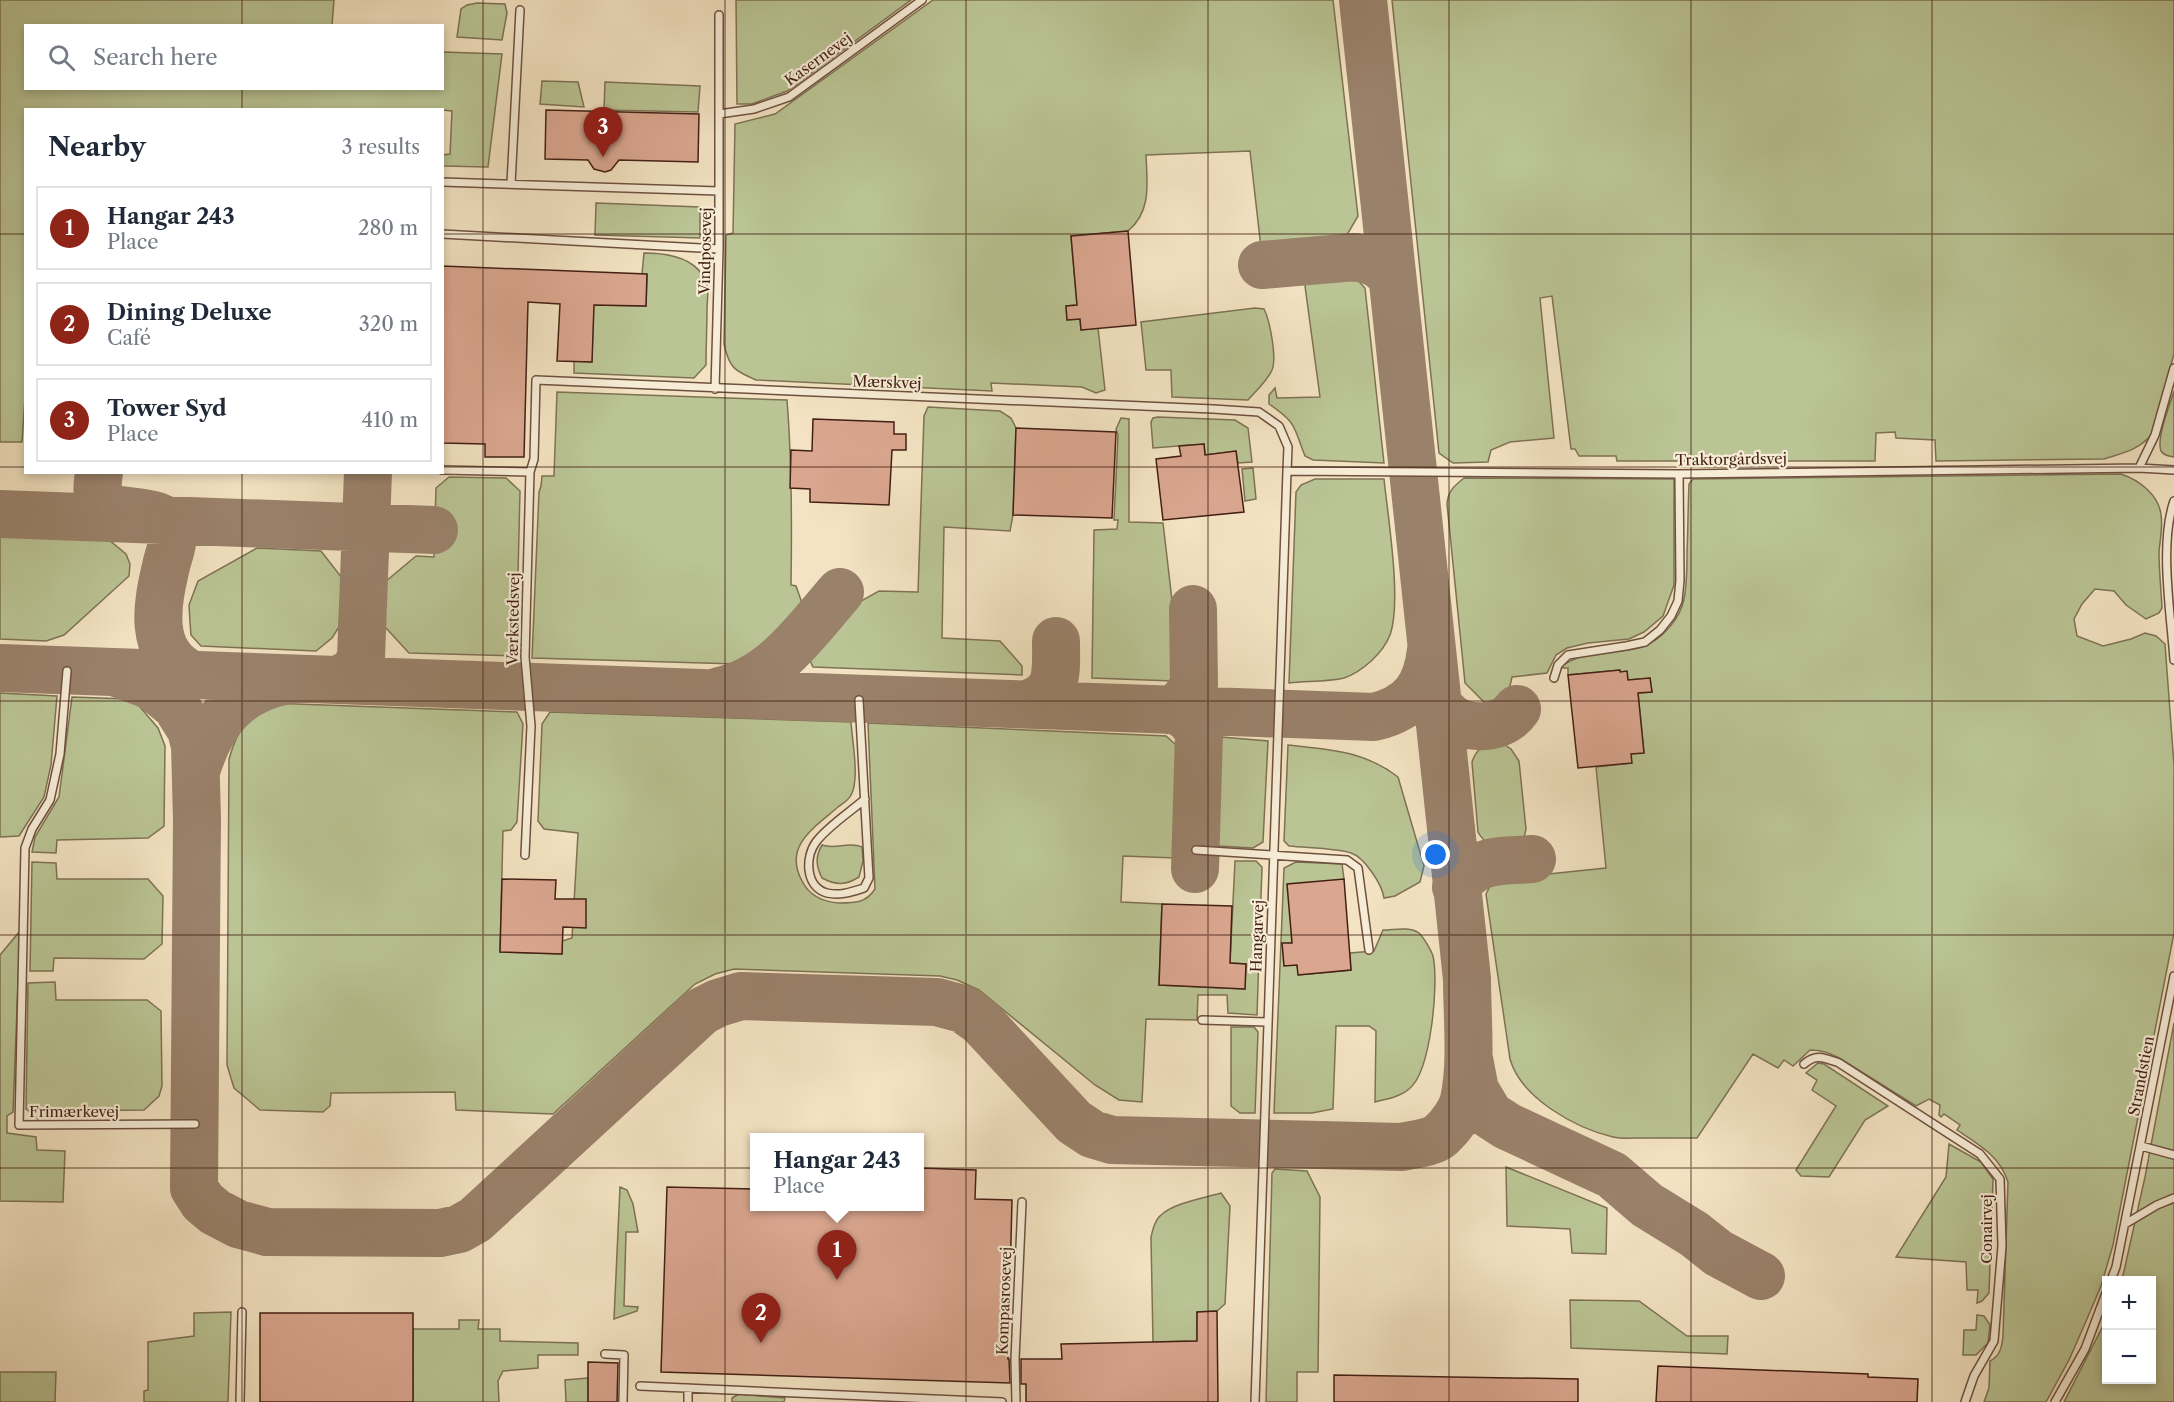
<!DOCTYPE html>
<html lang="en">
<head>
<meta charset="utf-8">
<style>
	:root { --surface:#fff; --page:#f6f6f7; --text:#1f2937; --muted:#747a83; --line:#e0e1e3; --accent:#8f2418 }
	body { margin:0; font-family:"Libre Caslon Text",serif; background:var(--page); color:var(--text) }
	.controls { position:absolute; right:18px; bottom:18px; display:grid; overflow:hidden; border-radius:0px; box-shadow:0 3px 9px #0003 }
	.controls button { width:54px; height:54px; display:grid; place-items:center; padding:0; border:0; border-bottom:2px solid var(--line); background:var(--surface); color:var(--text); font:30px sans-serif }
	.you { position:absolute; left:1436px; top:855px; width:21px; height:21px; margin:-15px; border:4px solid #fff; border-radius:50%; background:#1a73e8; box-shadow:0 0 0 9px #1a73e833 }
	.badge { display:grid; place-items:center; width:39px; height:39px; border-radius:50%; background:var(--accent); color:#fff; font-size:20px; font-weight:700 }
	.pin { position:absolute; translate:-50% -50px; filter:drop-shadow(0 2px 3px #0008) }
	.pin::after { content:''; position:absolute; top:32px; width:21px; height:18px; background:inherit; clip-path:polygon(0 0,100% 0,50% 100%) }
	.popup { position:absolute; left:750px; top:1133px; width:174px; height:78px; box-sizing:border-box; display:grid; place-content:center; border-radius:0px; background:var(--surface); filter:drop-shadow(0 2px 4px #0005); font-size:20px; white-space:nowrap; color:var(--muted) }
	.popup b { font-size:22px; color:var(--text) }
	.popup::after { content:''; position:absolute; left:50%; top:100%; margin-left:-12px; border:12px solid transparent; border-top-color:var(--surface) }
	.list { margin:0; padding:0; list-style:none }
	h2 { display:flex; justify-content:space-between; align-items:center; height:78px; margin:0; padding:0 24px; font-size:26px }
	h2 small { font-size:20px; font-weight:400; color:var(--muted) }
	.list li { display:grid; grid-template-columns:39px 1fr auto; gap:18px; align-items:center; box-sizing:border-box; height:84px; margin:0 12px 12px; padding:0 12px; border:2px solid var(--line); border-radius:0px }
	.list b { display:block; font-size:22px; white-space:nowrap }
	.list p { margin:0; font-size:20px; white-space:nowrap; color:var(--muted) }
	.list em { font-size:20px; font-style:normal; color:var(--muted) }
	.icon { flex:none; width:33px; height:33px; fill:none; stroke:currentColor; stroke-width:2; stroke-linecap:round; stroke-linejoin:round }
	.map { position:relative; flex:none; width:2174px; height:1402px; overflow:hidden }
	.search { position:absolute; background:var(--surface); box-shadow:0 3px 9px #0003; left:24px; top:24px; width:420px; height:66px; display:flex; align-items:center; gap:15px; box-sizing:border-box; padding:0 21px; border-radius:0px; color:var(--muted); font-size:22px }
	.panel { position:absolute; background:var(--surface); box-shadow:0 3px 9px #0003; left:24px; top:108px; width:420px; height:366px; border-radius:0px }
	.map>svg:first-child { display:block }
	.green { fill:#bac494; stroke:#7e7254; stroke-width:1.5 }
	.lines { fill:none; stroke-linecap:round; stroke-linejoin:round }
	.taxiway { stroke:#9a816a; stroke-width:48 }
	.building { fill:#daa68f; stroke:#421f13; stroke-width:1.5 }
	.lane-casing { stroke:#6e503f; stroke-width:10 }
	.lane { stroke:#f7edd7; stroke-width:7 }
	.grid { fill:none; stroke:#421f13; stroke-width:1.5; stroke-opacity:0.55 }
	.labels { text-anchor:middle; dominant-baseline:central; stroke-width:4.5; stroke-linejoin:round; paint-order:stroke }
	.street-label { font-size:15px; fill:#421f13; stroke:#f7edd7 }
</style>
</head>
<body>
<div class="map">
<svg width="2174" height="1402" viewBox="0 0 2174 1402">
	<rect width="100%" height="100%" fill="#f3e3c2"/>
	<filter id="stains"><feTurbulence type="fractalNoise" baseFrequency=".00333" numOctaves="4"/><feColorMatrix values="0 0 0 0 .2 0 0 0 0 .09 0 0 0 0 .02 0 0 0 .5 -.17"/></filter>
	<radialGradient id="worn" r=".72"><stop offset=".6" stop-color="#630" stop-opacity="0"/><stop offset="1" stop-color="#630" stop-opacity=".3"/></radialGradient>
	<path class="green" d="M0 0H334L332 25 26 26V88H442L443 52 502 54 488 167 443 166V155L450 154 452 111 442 110H26V384L22 442H0Z
		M736 0H911L787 91 752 104H737Z
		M933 0H1333L1358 216 1347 235 1330 242 1261 248 1250 151 1146 155C1147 183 1152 211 1128 231L1071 236 1077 305 1066 306 1067 320 1080 319 1081 330 1098 328 1105 390 1096 393 1082 387 991 383 992 391 756 380C735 371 729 368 724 344L726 235 733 233 735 124 775 114Z
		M1392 0H2174V354L2151 435C2139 450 2122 453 2104 459L1936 461 1935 440 1896 438 1895 432 1876 433 1875 461H1617L1616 456H1579L1575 449H1571L1552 296 1540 298 1554 438 1510 442 1491 450 1488 462 1453 463 1439 453Z
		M477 3 505 4 507 13 502 40 457 37 461 9 467 5Z
		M542 81 578 82 584 107 540 104Z
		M605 82 700 86 698 112 604 110Z
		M596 203 700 207V238L595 235Z
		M644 253C668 253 699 258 707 285 709 292 707 301 707 308 707 327 706 346 706 365L694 378 574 373V361L592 362 593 312 589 305 646 306 647 275 642 274Z
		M1326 268 1351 273 1365 288 1384 463 1313 460 1305 456C1293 426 1298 424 1269 404V395L1275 388 1277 398 1320 397 1305 286C1309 274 1314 271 1326 268Z
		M1255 308 1264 309C1270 321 1277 358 1272 370 1267 381 1255 392 1248 400L1172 397 1171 370H1146L1141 322Z
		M2174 391V457C2169 456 2164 456 2161 451 2156 439 2170 404 2174 391Z
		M557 392 787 400C792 462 792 523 791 585L796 586 802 603 756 655 737 664 532 658 539 492 541 486 542 476H554Z
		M928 407 1000 411 1011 418 1016 428 1013 515 1010 531 944 527 942 638 1000 641 1022 666V675L813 667 808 656 861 601 879 591 918 592 924 416Z
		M1158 417 1235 420 1248 428 1252 462 1238 463 1236 451 1205 455 1204 444 1153 448 1151 422 1153 418Z
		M1121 418 1129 419V522L1163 523 1173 609V681L1092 678 1094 530 1117 529 1118 520H1114L1118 435 1116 429Z
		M1253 468 1256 499 1245 501 1242 469Z
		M2121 474C2139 480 2159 495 2161 515 2163 527 2160 540 2159 552 2159 571 2161 589 2162 608L2159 613 2146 619 2126 605 2114 591 2095 589 2082 604 2074 619 2077 636 2103 646 2131 639 2145 633 2156 636 2165 644 2174 765V933L2113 1245 2101 1286 2087 1319 2069 1360 2046 1402H1984L1989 1388 1990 1361C2000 1356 2002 1347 2003 1336L2008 1182C2000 1156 1978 1144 1957 1130L1960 1125 1944 1114 1941 1117 1939 1115 1940 1105 1929 1099 1916 1106 1841 1059C1831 1053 1822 1050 1810 1050L1793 1066 1784 1060 1778 1068 1753 1054 1697 1138C1678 1138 1660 1138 1641 1138 1632 1138 1622 1139 1613 1137 1575 1128 1521 1098 1510 1059L1486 894 1491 884 1499 879 1606 868 1596 767 1631 763V754L1644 752 1638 693 1652 692 1650 678 1628 680 1627 672H1620L1619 670 1568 675V668H1562V666C1585 649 1616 655 1642 647 1662 640 1680 619 1684 599 1687 585 1687 568 1687 553 1688 530 1688 507 1689 484L1693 479Z
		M449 477 506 478 520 491 516 656 409 653 385 627V582L416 556 434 557 436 488Z
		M1464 478 1674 479V585L1663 616 1644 632 1629 639 1588 643 1567 648 1556 655 1547 673 1512 677C1509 692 1506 705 1489 707L1465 683 1447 504C1448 491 1454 486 1464 478Z
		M1315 479H1384C1388 518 1402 601 1390 635 1383 653 1362 672 1344 678 1327 682 1306 681 1289 683L1296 492 1301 485Z
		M0 535 109 540 126 554 130 564 129 576 64 635 46 641 0 639Z
		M257 548 321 551 342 578 339 627 332 638 316 651 201 646 191 635 190 622 189 605 198 581Z
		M0 693 57 696 51 765 44 797 19 836 0 837Z
		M72 697 128 699 140 707 158 728 165 746 164 826 148 838 57 840 56 853 32 852 35 837 59 797Z
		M269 703 517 712 523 724 517 822 511 830 503 831 500 952 562 954V941L572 938 578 833 544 829 538 821 542 724 550 712 851 722C852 740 860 780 851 795 849 800 842 804 838 807 814 828 783 846 802 881 809 895 823 902 839 903 855 903 866 903 875 889L868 723 1166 736 1176 745V858L1123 856 1121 902 1162 904 1159 985 1245 989 1246 964 1230 963 1235 861H1256L1262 867 1257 1015 1228 1013 1227 995H1198L1197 1020 1146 1019 1142 1102 1119 1100 1095 1085 979 990 957 980 940 976 734 969 715 974 695 984 553 1114 456 1110 455 1092 331 1093 330 1106 323 1112 260 1110 234 1088 227 1065 229 759C237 731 245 719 269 703Z
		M1221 737 1268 741 1263 842 1253 848 1218 846Z
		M1492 743H1502L1511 749 1519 761 1526 829C1522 858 1490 854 1478 832L1472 762C1476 750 1481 747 1492 743Z
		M1288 745C1330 750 1363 750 1398 777L1424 866 1420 882 1395 896 1384 898C1382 884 1364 857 1351 853 1335 848 1306 848 1289 846L1284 841Z
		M822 845C835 850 849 841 862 847L863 861 859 877C846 885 837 886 822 878 816 866 815 857 822 845Z
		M32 862 56 863 57 879H148L163 896 162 944 144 959 54 958 53 971H30Z
		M1296 862 1342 864 1344 879 1292 943 1282 944 1297 965 1299 975 1351 970 1350 953 1374 951 1383 930C1394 930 1409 926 1419 933 1424 938 1431 950 1433 956 1439 983 1431 1072 1409 1089 1400 1097 1386 1099 1375 1102L1376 1031 1369 1026H1336L1333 1109 1312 1113H1274L1284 868Z
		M20 931 13 1112 7 1116V1133L36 1137 37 1150 65 1151 63 1202 0 1201V955Z
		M55 982 56 1000H147L161 1011 162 1086 159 1096 144 1110 39 1111 38 1119 26 1109 28 983Z
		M2174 1023V1402H2064L2106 1320V1380H2152V1280H2122L2145 1177Z
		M1231 1027H1254L1258 1032 1255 1113H1240L1231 1106Z
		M1818 1063 1824 1064 1888 1106 1865 1120 1829 1177 1801 1176 1796 1170 1836 1106 1812 1090 1817 1080 1806 1073Z
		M1949 1144 1981 1162 1993 1179 1989 1293 1982 1301 1977 1303 1978 1290H1967L1966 1262 1896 1257 1946 1177Z
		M1506 1167 1607 1208 1606 1254 1572 1253 1570 1229 1507 1226Z
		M1275 1169 1307 1171 1320 1197 1318 1372H1297V1402H1266L1272 1173Z
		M620 1187 627 1190 633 1204 638 1232H626L624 1306 638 1307 637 1311 614 1319Z
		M1221 1193 1230 1206 1225 1304 1217 1311 1197 1312V1341L1153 1342 1151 1237C1153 1229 1155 1220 1161 1215 1174 1203 1204 1198 1221 1193Z
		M1570 1300 1639 1301 1687 1336H1728L1727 1354 1571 1348Z
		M231 1312 228 1402H144V1391L148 1390V1342L194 1336V1313Z
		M1977 1315 1984 1316 1990 1325 1988 1343 1976 1355H1963L1964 1330H1976Z
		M459 1320H479L478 1329H500V1341L578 1343V1355H538V1368L503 1371 498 1381 499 1402H413V1329H459Z
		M0 1372H56L55 1402H0Z
		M588 1378V1402H566L565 1380Z
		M739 1394 785 1398 784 1402H732V1398Z"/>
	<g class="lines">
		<path class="taxiway" d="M1262 265 1355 257C1372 260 1382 264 1392 278
			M99 472C98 481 96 492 99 500 106 518 166 504 172 530 174 541 170 552 167 562 157 604 146 654 194 676
			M0 514 434 530
			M0 668 1374 717C1412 708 1427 687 1431 650
			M114 672 152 686 176 706 191 730 195 746 197 819 194 1188 203 1202 215 1212 238 1224 267 1232 440 1233 459 1229 475 1220 702 1011 718 1003 741 996 937 1002 963 1009 981 1022 1074 1122 1092 1134 1112 1140 1402 1147C1414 1144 1432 1143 1441 1135 1451 1126 1461 1112 1464 1100 1472 1064 1467 1016 1467 979L1363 0
			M339 680 355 670 361 657 368 472
			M719 691C773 680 806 631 840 592
			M1027 704C1060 693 1056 672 1056 641
			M1437 704C1441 709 1446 714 1451 718 1471 731 1503 729 1517 709
			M1169 710 1183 702 1194 685 1193 609
			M1175 710C1187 715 1193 721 1199 733L1195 869
			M197 768C212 722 235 691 284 681
			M1456 887C1477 857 1499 862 1532 859
			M1469 1059 1475 1090 1490 1115 1507 1126 1612 1175 1647 1205 1694 1234 1718 1253 1761 1276"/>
	</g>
	<path class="building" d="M546 110 699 114 698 162 619 160 611 170 605 172 594 169 588 160 545 159Z
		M1128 231 1136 325 1081 330 1080 319 1067 320 1066 306 1077 305 1071 236Z
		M442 266 647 274 646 306 594 305 592 362 557 361 560 304 528 302 524 457H485V444L442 443Z
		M813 419 894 422V434H906V450H892L889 505 810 502V489L790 488 791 450 812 451Z
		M1016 428 1116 432 1112 518 1013 515Z
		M1204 444 1205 455 1236 451 1244 512 1163 520 1156 459 1181 456 1179 446Z
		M1620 670V672L1627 671 1628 680 1650 678 1652 692 1638 693 1644 753 1631 754 1632 763 1578 768 1568 675Z
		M502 879 556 880 555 899H586V928L563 927 562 954 500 952Z
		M1344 879 1351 970 1298 975 1297 965 1284 966 1282 943H1292L1287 884Z
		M1162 904 1232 906 1230 963 1246 964 1245 989 1159 985Z
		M920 1168 976 1170 975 1199 1012 1200 1008 1359H1009L1010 1383 661 1372 667 1187 754 1189V1206H920Z
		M1217 1311 1218 1402H1026V1384H1021V1359H1062L1061 1344 1197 1341V1312Z
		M260 1313H413V1402H260Z
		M588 1362 618 1363 617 1402H588Z
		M1658 1366 1868 1374V1377L1918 1379 1917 1402H1656Z
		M1334 1375 1578 1379V1402H1334Z"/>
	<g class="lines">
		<g class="lane-casing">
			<path id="lane" d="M719 114 754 109 789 97 922 0
				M442 182 719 191
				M511 184 520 10
				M442 234 719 249
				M715 389 719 249V15
				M2139 468 2155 435 2174 368
				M442 470 530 472 525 657 531 726 525 855
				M1287 471 1679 474 2139 468 2174 470
				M530 472 534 459 536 380 1213 409 1259 412 1279 426 1288 447 1287 471 1255 1402
				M2174 501C2159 544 2171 615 2174 660
				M67 671 60 754 50 800 32 829 25 848 19 1125 195 1124
				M1554 678 1558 665 1568 655 1626 646 1645 642 1660 630 1671 616 1678 601 1680 580 1679 474
				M859 700 869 878 864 888C851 892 840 896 827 893 805 887 805 857 816 842 827 827 850 812 865 799
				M1196 850 1347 860 1358 868 1369 950
				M1202 1020 1267 1022
				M1804 1064C1816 1053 1825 1058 1839 1063L1980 1154 2000 1179 2002 1246 1994 1341 1974 1376 1965 1402
				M2141 1146 2174 1155
				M2125 1224 2157 1205 2174 1198
				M2111 1280 2116 1267 2174 976
				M605 1354 624 1355 623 1402
				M640 1386 1002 1402
				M240 1402 242 1312
				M688 1402V1388
				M1016 1402 1015 1359 1022 1202
				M2055 1402 2085 1349 2106 1293"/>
		</g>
		<use href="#lane" class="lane"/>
	</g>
	<path class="grid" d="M242 0V26M483 0V1402M725 0V1402M966 0V1402M1208 0V1402M1449 0V1402M1691 0V1402M1932 0V1402M242 88V110M0 234H26M442 234H2174M0 467H26M442 467H2174M242 472V1402M0 701H2174M0 935H2174M0 1168H2174"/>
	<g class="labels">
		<g class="street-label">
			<text transform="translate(818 59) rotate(-36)">Kasernevej</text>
			<text transform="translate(705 251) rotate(-89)">Vindposevej</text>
			<text transform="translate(887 382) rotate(2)">Mærskvej</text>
			<text transform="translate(1731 459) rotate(-1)">Traktorgårdsvej</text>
			<text transform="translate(513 619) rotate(-89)">Værkstedsvej</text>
			<text transform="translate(1257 936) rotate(-88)">Hangarvej</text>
			<text transform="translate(2141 1076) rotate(-79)">Strandstien</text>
			<text x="74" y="1111">Frimærkevej</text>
			<text transform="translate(1986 1229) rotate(-90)">Conairvej</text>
			<text transform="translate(1004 1301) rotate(-88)">Kompasrosevej</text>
		</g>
	</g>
	<rect width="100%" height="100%" filter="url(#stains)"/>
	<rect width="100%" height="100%" fill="url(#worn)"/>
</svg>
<div class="controls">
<button>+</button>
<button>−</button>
</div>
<div class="you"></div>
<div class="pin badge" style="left:837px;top:1280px">1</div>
<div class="popup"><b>Hangar 243</b>Place</div>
<div class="pin badge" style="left:761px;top:1343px">2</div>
<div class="pin badge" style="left:603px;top:157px">3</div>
<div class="search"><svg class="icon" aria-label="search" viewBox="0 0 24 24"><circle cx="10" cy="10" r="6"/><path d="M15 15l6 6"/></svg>Search here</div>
<section class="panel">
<h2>Nearby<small>3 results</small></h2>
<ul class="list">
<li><span class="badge">1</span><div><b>Hangar 243</b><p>Place</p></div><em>280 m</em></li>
<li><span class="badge">2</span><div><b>Dining Deluxe</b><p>Café</p></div><em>320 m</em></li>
<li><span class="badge">3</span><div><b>Tower Syd</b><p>Place</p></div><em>410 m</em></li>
</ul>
</section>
</div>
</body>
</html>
